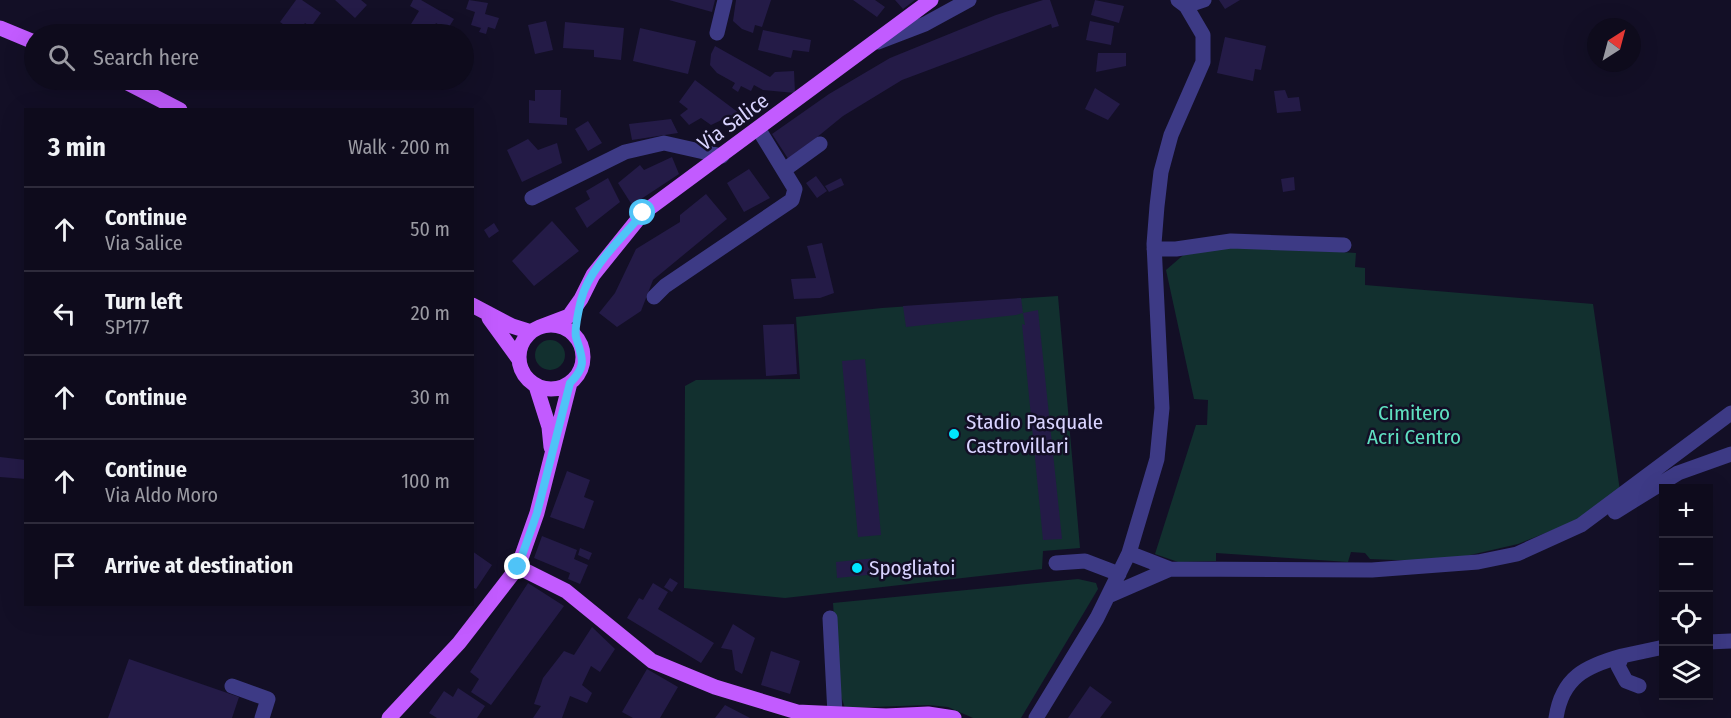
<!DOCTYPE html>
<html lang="en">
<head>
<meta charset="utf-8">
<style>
	:root { --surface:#0e0b1c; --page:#171425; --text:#f1f3f6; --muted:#9b9ba3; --line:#2e2b3b }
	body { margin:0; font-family:"Fira Sans Condensed",sans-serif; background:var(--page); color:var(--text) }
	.controls { position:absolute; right:18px; bottom:18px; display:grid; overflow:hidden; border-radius:0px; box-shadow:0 6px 24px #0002 }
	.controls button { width:54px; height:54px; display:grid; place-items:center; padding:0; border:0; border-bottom:2px solid var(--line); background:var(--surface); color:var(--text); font:30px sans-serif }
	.compass { position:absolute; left:1587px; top:18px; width:54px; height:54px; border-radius:50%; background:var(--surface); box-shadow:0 6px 24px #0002; rotate:36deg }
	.stop { position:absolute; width:18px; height:18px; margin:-14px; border:4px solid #4fc3f7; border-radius:50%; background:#fff }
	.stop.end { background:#4fc3f7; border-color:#fff; box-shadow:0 2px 6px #0008 }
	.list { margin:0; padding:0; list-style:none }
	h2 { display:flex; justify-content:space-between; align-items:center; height:78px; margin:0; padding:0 24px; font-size:26px }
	h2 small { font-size:20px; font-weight:400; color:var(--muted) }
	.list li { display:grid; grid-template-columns:39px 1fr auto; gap:18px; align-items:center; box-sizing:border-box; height:84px; padding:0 24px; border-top:2px solid var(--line) }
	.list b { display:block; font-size:22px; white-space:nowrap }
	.list p { margin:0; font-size:20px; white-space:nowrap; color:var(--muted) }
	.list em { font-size:20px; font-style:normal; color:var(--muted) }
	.icon { flex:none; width:33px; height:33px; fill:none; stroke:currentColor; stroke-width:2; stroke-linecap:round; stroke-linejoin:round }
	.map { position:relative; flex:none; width:1731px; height:718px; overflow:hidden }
	.search { position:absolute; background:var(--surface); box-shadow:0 6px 24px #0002; left:24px; top:24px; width:450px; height:66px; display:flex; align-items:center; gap:15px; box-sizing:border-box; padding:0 21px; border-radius:33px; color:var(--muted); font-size:22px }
	.panel { position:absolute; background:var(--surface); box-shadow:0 6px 24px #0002; left:24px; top:108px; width:450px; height:498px; border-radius:0px }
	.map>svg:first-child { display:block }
	.green { fill:#12302f }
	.building { fill:#241b47 }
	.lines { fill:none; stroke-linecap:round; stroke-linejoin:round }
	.minor { stroke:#3d3a85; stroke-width:15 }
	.major { stroke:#c25bff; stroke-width:15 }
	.route { stroke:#4fc3f7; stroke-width:8 }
	.poi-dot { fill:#00e5ff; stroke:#130f26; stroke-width:2 }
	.labels { text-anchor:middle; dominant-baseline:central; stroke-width:5; stroke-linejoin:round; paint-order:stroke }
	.street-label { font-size:21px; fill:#d9d4ff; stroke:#130f26 }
	.park-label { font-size:21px; fill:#5fe0c0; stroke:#130f26 }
	.poi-label { font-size:21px; fill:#d9d4ff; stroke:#130f26; text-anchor:start }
</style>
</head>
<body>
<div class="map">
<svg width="1731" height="718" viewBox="0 0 1731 718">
	<rect width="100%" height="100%" fill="#130f26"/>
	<path class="green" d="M1248 246 1356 253 1355 267 1365 268V285L1593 304 1620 491 1581 519 1518 544 1466 556 1419 561 1370 559 1365 553 1351 552 1348 562 1216 553V561L1178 562 1155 554 1196 425H1207L1208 400 1194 399 1166 270 1188 251Z
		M1058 296 1080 548 1043 551 1042 569 785 598 684 588 685 386 696 380 800 379 796 317 882 308Z
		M535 355a15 15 0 1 1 30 0a15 15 0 1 1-30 0Z
		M1078 579 1096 583 1098 589 1021 718H973L948 707 929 705 845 708 839 690 833 603Z"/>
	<path class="building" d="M296 0H302L321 13 311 27 305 23 297 34 280 22Z
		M335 0H361L367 5 355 18Z
		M413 0H421L454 19 447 30 436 23 430 34H417L408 29 419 11 410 6Z
		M469 0 488 3 485 14 499 18 495 29 488 27 486 34 479 32 481 28 471 25 475 12 466 9Z
		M669 0H715L712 12Z
		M736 0H771L762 27 755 25 753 33 742 29 733 21Z
		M853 0H875L885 7 877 17Z
		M895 0H915L903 9Z
		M1043 0H1050L1059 26 1052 28 1051 24 902 80 843 116 789 160 772 134 829 94 890 58 996 15Z
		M1095 0 1124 6 1119 23 1091 15Z
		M1219 0H1240L1225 9Z
		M546 21 553 50 535 54 528 25Z
		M1090 21 1114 26 1111 45 1086 40Z
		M565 22 624 28 621 60 594 57V50L563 48Z
		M640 28 696 41 688 74 633 61Z
		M763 30 811 40 809 52 793 50 791 58 758 50Z
		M1225 37 1266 46 1261 70 1255 69 1253 81 1217 73Z
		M715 46 770 77 775 72 794 71 795 93 763 90 754 85 751 91 741 86 738 92 732 88 735 83 717 73 710 65 711 54Z
		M1098 53H1126V66L1096 72Z
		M695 80 739 113 732 123 728 117 711 125 701 118 689 125 680 115 688 109 679 102Z
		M1095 88 1120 104 1108 120 1085 109Z
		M535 90H561L560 117 567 118V125L529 123V100L535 101Z
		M1285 90 1288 98 1299 97 1301 111 1277 113 1274 91Z
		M671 119 678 133 632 140 629 124Z
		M588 121 602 143 588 151 575 129Z
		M528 139 538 150 557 143 562 163 522 182 507 150Z
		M672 157 679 174 632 205 618 183 640 165 644 170Z
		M749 169 770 198 744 212 727 183Z
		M816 176 827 191 817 198 806 183Z
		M1294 177 1295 190 1283 192 1281 179Z
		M608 178 620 202 587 228 575 208 590 199 586 191Z
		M841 178 844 185 829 192 825 186Z
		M706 194 727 219 653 280 641 311 617 327 599 313 615 293 636 249 680 222V215Z
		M552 221 579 251 534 286 512 261Z
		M494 223 499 231 489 238 484 230Z
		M822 243 834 293 820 298 794 299 791 279 816 278 807 246Z
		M1021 298 1023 313 1016 315 906 327 903 306Z
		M1038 310 1062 539 1043 540 1022 324 1025 325 1023 313Z
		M794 324 797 374 766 376 763 325Z
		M865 359 881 535 858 537 842 361Z
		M0 457 26 460V479L0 477Z
		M567 471 590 480 584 497 594 501 584 529 550 517Z
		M542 536 577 550 574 559 588 565 580 584 568 579 570 573 534 558Z
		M580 548 592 553 589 560 578 555Z
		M472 551 492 565 476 589 472 587Z
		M876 558 877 574 837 578 836 562Z
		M670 578 678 583 672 592 664 587Z
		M528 583 564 606 491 705 471 692 479 679 470 672Z
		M653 583 668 592 658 609 714 643 701 663 627 618 639 598 643 600Z
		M733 624 755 638 742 674 735 670 732 650 721 648Z
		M592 627 615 649 600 672 591 666 582 685 592 693 587 703 570 696 562 718H533L541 706 534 704 543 678 564 651 574 655Z
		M771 651 800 661 790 694 761 685Z
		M129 659 239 697 232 718H108Z
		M647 669 678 687 660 718H633L622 712Z
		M1090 686 1112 702 1100 718H1068Z
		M458 688 485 706 477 718H437L429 713 444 691 453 697Z
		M725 705 750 718H715Z"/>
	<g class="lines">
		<path class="minor" d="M1186 6 1204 0
			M717 33 725 0
			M878 42 925 24 969 0
			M784 170 820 144
			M532 198 625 152 664 143 722 156
			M1154 249H1176L1231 241 1344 245
			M654 297 665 286 792 200 795 189 759 130
			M1615 512 1678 473 1731 454
			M1056 563 1085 561 1119 574
			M1170 569 1372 570 1478 562 1517 554 1581 525 1731 413
			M1108 596 1170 569 1129 553
			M830 618 835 714
			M1708 642 1731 641
			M232 686 268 699 262 718
			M1639 686 1626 681 1618 666 1622 656 1664 647
			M1036 718 1097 618 1129 553 1157 459 1162 408 1154 244 1157 206 1161 172 1171 135 1203 62V35L1186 6 1178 0
			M1556 718C1562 677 1586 666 1622 656"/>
		<path class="major" d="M0 28 34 42
			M122 80 180 110
			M472 305 512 326 531 332
			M489 318 518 358
			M519 357a32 32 0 1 1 64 0a32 32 0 1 1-64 0Z
			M540 327 569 316 581 299 593 275 643 213 931 0
			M536 386 549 427 551 447
			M518 567 566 591 652 661 715 687 797 712 886 716 928 714 954 718
			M389 718 459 643 518 567 537 513 570 383"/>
	</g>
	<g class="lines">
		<path class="route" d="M518 567 537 513 570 383C588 365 582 358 576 337 574 329 579 309 581 300 589 268 622 238 643 213"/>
	</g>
	<g class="poi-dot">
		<circle cx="954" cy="434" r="6"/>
		<circle cx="857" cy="568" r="6"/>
	</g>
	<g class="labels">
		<g class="street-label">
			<text transform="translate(733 122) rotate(-36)">Via Salice</text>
		</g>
		<g class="park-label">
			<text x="1414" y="413">Cimitero<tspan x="1414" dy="24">Acri Centro</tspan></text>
		</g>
		<g class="poi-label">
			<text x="966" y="422">Stadio Pasquale<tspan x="966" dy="24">Castrovillari</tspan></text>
			<text x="869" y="568">Spogliatoi</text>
		</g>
	</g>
</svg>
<div class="controls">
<button>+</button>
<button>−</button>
<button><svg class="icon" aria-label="locate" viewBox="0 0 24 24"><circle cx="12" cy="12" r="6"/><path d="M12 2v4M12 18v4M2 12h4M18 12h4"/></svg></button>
<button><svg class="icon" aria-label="layers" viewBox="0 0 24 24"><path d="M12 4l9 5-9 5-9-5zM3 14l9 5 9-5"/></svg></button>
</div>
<svg class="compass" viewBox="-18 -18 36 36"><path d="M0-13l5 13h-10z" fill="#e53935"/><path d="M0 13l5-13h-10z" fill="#9b9ba3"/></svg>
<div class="stop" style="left:643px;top:213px"></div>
<div class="stop end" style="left:518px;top:567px"></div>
<div class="search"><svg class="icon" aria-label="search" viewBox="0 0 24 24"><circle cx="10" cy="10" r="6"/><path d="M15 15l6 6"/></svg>Search here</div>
<section class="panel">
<h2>3 min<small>Walk · 200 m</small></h2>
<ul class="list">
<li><svg class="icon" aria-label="ahead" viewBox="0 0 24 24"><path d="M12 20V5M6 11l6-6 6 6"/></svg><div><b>Continue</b><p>Via Salice</p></div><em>50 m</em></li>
<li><svg class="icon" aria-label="left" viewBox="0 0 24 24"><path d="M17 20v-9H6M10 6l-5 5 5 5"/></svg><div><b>Turn left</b><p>SP177</p></div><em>20 m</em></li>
<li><svg class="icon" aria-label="ahead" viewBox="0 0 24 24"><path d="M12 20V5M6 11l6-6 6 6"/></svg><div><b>Continue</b></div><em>30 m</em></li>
<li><svg class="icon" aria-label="ahead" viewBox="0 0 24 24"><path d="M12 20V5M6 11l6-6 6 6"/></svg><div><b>Continue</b><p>Via Aldo Moro</p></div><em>100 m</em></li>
<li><svg class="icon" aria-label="arrive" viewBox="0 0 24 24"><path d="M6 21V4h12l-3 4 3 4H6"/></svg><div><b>Arrive at destination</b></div></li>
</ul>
</section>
</div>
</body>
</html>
